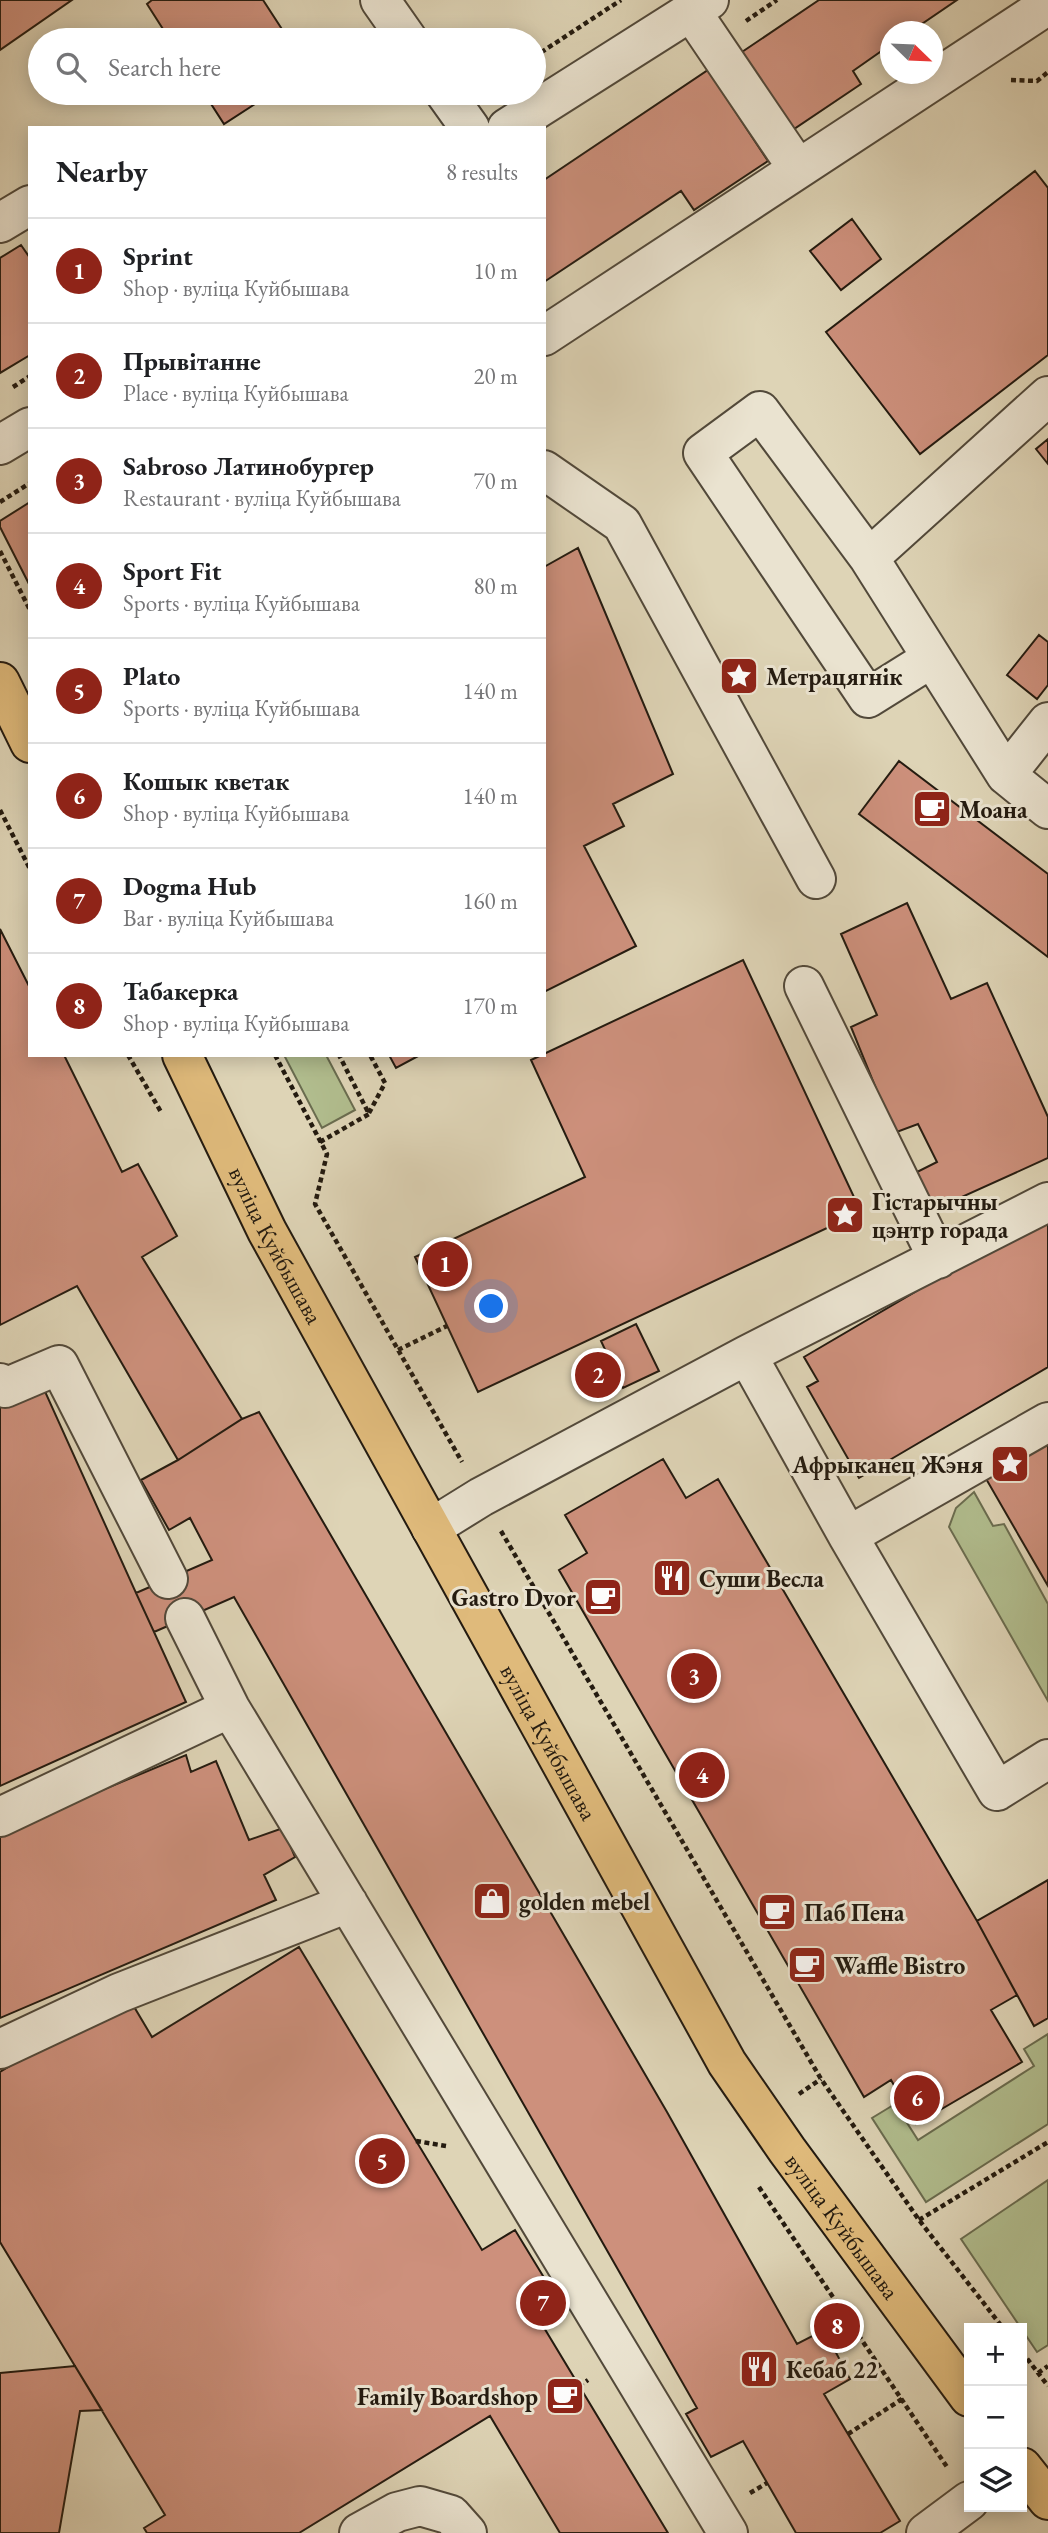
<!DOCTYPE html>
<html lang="en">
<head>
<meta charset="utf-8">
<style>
	:root { --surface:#fff; --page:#f6f6f6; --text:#202124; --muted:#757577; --line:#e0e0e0; --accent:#8f2418 }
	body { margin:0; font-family:"EB Garamond",serif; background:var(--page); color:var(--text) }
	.controls { position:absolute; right:21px; bottom:21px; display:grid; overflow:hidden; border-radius:0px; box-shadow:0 4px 18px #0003 }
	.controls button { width:63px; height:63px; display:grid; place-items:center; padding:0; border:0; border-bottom:2px solid var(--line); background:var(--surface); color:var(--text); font:35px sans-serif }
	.compass { position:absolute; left:880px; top:21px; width:63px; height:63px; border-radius:50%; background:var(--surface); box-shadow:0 4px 18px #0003; rotate:113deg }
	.you { position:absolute; left:492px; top:1307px; width:24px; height:24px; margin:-18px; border:5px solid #fff; border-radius:50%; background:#1a73e8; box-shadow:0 0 0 10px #1a73e833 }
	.badge { display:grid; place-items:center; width:46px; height:46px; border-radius:50%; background:var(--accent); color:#fff; font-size:23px; font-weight:700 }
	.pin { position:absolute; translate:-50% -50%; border:4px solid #fff; box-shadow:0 2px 7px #0006 }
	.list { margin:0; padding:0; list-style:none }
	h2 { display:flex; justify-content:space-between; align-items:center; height:91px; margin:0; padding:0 28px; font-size:30px }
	h2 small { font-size:23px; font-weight:400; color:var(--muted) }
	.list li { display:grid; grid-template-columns:46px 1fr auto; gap:21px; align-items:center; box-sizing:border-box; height:105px; padding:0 28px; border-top:2px solid var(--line) }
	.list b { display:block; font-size:26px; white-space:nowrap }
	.list p { margin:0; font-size:23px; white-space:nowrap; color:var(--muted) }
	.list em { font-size:23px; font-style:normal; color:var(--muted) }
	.icon { flex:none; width:38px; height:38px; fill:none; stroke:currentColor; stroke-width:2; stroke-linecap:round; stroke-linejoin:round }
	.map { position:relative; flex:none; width:1048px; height:2533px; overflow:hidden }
	.search { position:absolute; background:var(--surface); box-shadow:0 4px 18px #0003; left:28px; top:28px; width:518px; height:77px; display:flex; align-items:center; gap:18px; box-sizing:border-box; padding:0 24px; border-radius:38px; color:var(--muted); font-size:26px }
	.panel { position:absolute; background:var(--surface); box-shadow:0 4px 18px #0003; left:28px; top:126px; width:518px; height:931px; border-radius:0px }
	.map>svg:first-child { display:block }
	.green { fill:#b1bd8e; stroke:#6a6c4f; stroke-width:2 }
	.building { fill:#cd907c; stroke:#241b10; stroke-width:2 }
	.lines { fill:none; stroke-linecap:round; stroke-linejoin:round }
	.minor-casing { stroke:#52493a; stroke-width:42 }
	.major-casing { stroke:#241b10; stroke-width:42 }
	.path { stroke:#241b10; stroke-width:4.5; stroke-dasharray:5 3.5; stroke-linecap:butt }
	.minor { stroke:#eae3d0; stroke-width:38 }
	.major { stroke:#dfba7b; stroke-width:38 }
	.labels { text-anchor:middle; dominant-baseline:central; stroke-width:6; stroke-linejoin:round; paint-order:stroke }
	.poi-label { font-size:24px; font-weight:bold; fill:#241b10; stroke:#eae3d0; text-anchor:start }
	.street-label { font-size:24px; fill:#241b10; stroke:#eae3d0 }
</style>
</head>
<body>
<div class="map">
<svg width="1048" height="2533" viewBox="0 0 1048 2533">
	<rect width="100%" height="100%" fill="#ded4b6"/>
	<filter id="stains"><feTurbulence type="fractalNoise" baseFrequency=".00286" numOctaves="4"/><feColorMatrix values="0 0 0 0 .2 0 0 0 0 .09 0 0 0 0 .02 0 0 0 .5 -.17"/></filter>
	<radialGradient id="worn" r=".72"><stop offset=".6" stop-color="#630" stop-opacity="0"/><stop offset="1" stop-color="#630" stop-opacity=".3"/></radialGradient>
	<path class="green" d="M284 1055H326L355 1110 322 1128Z
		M974 1492 993 1526 1004 1524 1048 1604V1701L949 1527 956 1508Z
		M1048 2034V2124L926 2202 872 2118 895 2104 918 2140 1034 2066 1024 2049Z
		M1048 2180V2345L1037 2352 961 2239Z"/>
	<path class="building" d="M0 0H72L0 50Z
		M152 0H263L289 40H170L147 4Z
		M819 0H957L910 32H890V45L853 71 861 84 791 131 739 54Z
		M708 70 768 161 694 210 681 191 544 282V180Z
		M204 93H272L224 124Z
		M1035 171 1048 188V355L920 454 826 332Z
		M852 219 881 259 841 290 810 251Z
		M21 245 30 258V355L0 373V258Z
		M1048 439V464L1036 449Z
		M30 502V586L0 527V521Z
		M578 548 673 774 613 804 624 826 584 846 636 946 544 992V567Z
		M1039 635 1048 642V685L1037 699 1007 675Z
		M899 761 1048 874V957L859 814Z
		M907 903 951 999 987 983 1048 1117V1158L931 1211 915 1173 937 1162 918 1124 894 1133 851 1027 877 1015 841 934Z
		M0 929 30 988V1055H64L122 1172 138 1164 177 1236 142 1257 242 1419 259 1412 667 2112 797 2344 824 2330 850 2379 824 2394 900 2521 880 2533H796L743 2441 711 2457 686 2414 697 2408 234 1597 154 1632 186 1702 0 1786V1407L43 1387 136 1593 212 1560 190 1518 169 1530 141 1480 178 1460 77 1286 0 1325Z
		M0 929 30 988V1055H64L122 1172 138 1164 177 1236 142 1257 242 1419 178 1460 77 1286 0 1325Z
		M743 960 861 1212 478 1392 415 1257 585 1177 531 1060Z
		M389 1055H420L396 1068Z
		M1048 1214V1367L859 1478 807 1387 818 1381 804 1357Z
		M636 1324 659 1371 623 1388 601 1341Z
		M259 1412 667 2112 797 2344 824 2330 850 2379 824 2394 900 2521 880 2533H796L743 2441 711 2457 686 2414 697 2408 234 1597 154 1632 136 1593 212 1560 190 1518 169 1530 141 1480 178 1460 242 1419Z
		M1048 1444V1586L985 1477Z
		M663 1459 686 1498 718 1479 977 1921 1017 1995 991 2010 1022 2062 916 2124 891 2080 864 2097 559 1570 587 1553 565 1515Z
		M186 1755 191 1772 216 1761 249 1840 283 1828 295 1857 264 1875 276 1900 0 2018V1825L2 1832Z
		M1048 1880V2018L1034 2026 977 1921Z
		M299 1947 482 2250 515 2230 565 2312 543 2326 668 2533H560L490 2416 299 2533H147L144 2528 165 2515 0 2242V2072L127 1995 152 2037Z
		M75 2366 102 2410 80 2411 59 2533H0V2373Z"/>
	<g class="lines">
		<g class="minor-casing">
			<path id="minor" d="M380 0 408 40
				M691 11 798 169
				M445 93 470 128
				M507 128 709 0
				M0 223 30 205
				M544 336 1048 5
				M0 445 30 427
				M544 470 622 524 816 879
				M869 558 760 411 703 453 868 698 932 658
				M1048 722 1006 775 1048 809
				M1006 775 869 558 1048 396
				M804 986 938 1259
				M747 1355 848 1536 997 1791 1048 1759
				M0 1383 5 1388 59 1365 168 1579
				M431 1528 481 1497 747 1355 1048 1202
				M848 1536 1048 1422
				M185 1618 230 1708 728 2533
				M0 1817 230 1708
				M0 2049 119 1993 348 1903
				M359 2533 397 2512 420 2506 451 2515 467 2533
				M926 2533 969 2501"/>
		</g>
		<g class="major-casing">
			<g id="major">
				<path d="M0 682 30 743"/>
				<path id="s1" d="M182 1055 267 1231 727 2063 787 2150 969 2397"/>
				<path d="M1022 2467 1048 2500"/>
			</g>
		</g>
		<path class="path" d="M746 21 777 0
			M534 57 621 0
			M1011 80 1037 81 1048 72
			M13 387 30 376
			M0 502 30 483
			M0 551 30 610
			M0 810 30 869
			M128 1055 161 1112
			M275 1055 327 1154 315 1204 462 1462
			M369 1113 385 1083 370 1055
			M320 1142 369 1114 339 1055
			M398 1350 447 1326
			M501 1531 821 2079 919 2220 1003 2328
			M799 2094 821 2079
			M416 2141 446 2146
			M759 2187 947 2467
			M919 2220 1048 2142
			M1022 2352 1048 2386
			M1038 2373 1048 2366
			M579 2386 588 2380
			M848 2434 902 2399
			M750 2493 767 2483"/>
		<use href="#minor" class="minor"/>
		<use href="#major" class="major"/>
	</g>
	<defs>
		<g id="sight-square" transform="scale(2.0125)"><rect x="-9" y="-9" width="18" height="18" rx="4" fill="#8f2418" stroke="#eae3d0"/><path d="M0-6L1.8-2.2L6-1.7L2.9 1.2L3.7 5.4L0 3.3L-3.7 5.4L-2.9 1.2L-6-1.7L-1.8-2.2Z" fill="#fff"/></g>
		<g id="cafe-square" transform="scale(2.0125)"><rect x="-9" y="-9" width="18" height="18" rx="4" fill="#8f2418" stroke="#eae3d0"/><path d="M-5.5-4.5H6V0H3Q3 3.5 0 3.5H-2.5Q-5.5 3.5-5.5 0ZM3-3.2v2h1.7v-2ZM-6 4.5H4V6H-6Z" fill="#fff"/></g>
		<g id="restaurant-square" transform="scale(2.0125)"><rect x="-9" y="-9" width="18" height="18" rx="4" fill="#8f2418" stroke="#eae3d0"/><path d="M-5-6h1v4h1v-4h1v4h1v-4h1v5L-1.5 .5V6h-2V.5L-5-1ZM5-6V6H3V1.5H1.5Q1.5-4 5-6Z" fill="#fff"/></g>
		<g id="shop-square" transform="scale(2.0125)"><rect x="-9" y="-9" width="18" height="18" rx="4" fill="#8f2418" stroke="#eae3d0"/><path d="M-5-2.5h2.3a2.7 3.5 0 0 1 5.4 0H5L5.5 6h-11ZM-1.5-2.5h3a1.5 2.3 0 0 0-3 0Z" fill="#fff"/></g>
	</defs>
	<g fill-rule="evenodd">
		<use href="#sight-square" x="739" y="676"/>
		<use href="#cafe-square" x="932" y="809"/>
		<use href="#sight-square" x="845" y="1215"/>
		<use href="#sight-square" x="1010" y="1464"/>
		<use href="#restaurant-square" x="672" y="1578"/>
		<use href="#cafe-square" x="603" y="1597"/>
		<use href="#shop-square" x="492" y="1901"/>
		<use href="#cafe-square" x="777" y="1912"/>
		<use href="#cafe-square" x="807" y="1965"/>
		<use href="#restaurant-square" x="759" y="2369"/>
		<use href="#cafe-square" x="565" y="2396"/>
	</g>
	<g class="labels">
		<g class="poi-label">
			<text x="766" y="676">Метрацягнік</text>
			<text x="959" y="809">Моана</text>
			<text x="872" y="1201">Гістарычны<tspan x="872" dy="28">цэнтр горада</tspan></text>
			<text x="983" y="1464" text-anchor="end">Афрыканец Жэня</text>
			<text x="699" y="1578">Суши Весла</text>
			<text x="576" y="1597" text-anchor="end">Gastro Dvor</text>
			<text x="519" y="1901">golden mebel</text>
			<text x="804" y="1912">Паб Пена</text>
			<text x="834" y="1965">Waffle Bistro</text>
			<text x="786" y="2369">Кебаб 22</text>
			<text x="538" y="2396" text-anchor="end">Family Boardshop</text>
		</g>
		<g class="street-label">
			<text stroke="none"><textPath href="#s1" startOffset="212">вуліца Куйбышава</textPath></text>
			<text stroke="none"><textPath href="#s1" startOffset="779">вуліца Куйбышава</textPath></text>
			<text stroke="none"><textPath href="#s1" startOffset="1346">вуліца Куйбышава</textPath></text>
		</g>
	</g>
	<rect width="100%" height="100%" filter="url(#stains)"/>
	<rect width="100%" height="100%" fill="url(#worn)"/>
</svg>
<div class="controls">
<button>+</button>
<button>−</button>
<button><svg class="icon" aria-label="layers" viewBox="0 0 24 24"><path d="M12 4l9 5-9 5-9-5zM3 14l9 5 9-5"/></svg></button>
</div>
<svg class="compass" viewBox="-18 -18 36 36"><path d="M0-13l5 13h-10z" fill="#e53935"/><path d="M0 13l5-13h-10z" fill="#757577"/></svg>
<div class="you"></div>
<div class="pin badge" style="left:445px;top:1264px">1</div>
<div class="pin badge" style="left:598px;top:1375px">2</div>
<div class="pin badge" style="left:694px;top:1676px">3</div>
<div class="pin badge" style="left:702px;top:1775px">4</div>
<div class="pin badge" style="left:382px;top:2161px">5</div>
<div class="pin badge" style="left:917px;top:2098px">6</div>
<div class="pin badge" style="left:543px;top:2303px">7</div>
<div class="pin badge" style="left:837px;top:2326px">8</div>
<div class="search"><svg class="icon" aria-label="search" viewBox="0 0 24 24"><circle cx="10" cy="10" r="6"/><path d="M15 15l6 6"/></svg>Search here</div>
<section class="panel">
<h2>Nearby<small>8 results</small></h2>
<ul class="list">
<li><span class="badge">1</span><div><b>Sprint</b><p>Shop · вуліца Куйбышава</p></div><em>10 m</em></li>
<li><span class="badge">2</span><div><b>Прывітанне</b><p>Place · вуліца Куйбышава</p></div><em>20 m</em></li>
<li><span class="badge">3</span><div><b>Sabroso Латинобургер</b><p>Restaurant · вуліца Куйбышава</p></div><em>70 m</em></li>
<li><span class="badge">4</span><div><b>Sport Fit</b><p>Sports · вуліца Куйбышава</p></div><em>80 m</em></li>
<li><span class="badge">5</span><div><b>Plato</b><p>Sports · вуліца Куйбышава</p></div><em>140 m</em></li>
<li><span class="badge">6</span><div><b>Кошык кветак</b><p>Shop · вуліца Куйбышава</p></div><em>140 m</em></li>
<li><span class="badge">7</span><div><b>Dogma Hub</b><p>Bar · вуліца Куйбышава</p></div><em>160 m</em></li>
<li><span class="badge">8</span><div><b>Табакерка</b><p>Shop · вуліца Куйбышава</p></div><em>170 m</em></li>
</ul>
</section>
</div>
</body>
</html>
